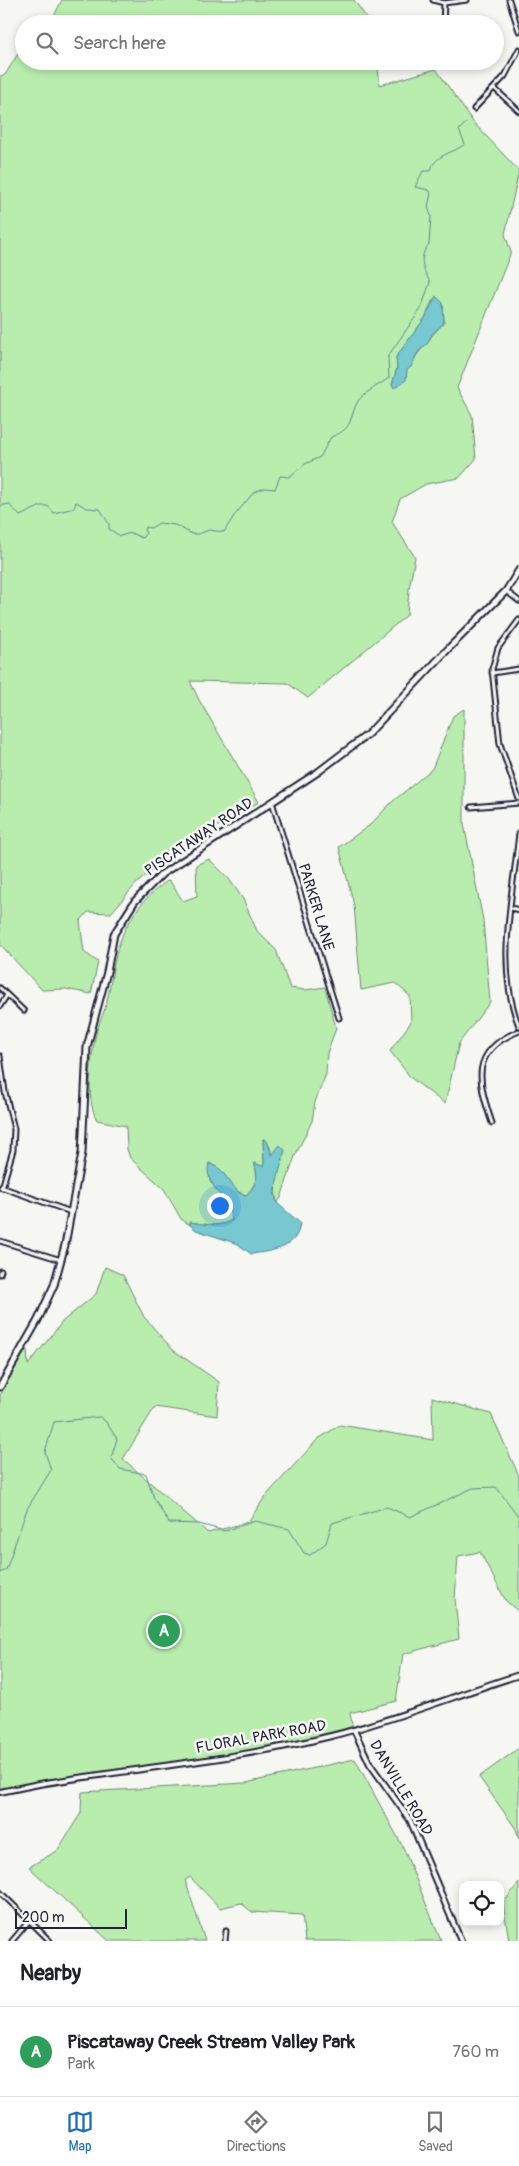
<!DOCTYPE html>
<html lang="en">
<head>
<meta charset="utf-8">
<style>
	:root { --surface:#fff; --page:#f6f6f6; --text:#202124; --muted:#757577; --line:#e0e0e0; --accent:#1f6fb2 }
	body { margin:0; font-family:Pangolin,sans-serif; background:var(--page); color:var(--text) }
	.controls { position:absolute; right:15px; bottom:15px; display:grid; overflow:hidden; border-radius:10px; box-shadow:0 2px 8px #0003 }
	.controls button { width:45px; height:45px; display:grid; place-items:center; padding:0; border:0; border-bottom:1px solid var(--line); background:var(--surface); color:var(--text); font:25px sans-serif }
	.scale { position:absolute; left:15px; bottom:12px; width:112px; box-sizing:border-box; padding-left:5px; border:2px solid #22223b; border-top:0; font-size:14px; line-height:18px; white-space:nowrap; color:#22223b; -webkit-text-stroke:4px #f6f6f2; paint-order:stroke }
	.you { position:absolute; left:219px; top:1205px; width:18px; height:18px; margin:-12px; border:4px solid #fff; border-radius:50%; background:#1a73e8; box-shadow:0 0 0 8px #1a73e833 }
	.badge { display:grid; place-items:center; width:32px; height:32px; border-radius:50%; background:var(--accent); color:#fff; font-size:16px; font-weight:700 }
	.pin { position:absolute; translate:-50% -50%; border:2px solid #fff; box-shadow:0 1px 5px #0006 }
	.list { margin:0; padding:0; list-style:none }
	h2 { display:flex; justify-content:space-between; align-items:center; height:65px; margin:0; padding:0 20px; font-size:21px }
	h2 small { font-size:16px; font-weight:400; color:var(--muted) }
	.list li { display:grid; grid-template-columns:32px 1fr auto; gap:15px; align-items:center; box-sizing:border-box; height:90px; padding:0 20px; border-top:1px solid var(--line) }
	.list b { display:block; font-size:19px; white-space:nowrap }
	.list p { margin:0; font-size:16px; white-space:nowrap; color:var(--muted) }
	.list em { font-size:16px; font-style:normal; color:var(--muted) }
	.icon { flex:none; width:28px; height:28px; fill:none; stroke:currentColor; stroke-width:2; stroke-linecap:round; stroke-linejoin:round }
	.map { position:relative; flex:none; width:519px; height:1941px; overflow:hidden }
	.search { position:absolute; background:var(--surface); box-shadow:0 2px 8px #0003; left:15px; right:15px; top:15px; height:55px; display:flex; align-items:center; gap:12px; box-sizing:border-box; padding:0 18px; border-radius:28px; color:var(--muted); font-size:19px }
	.sheet { height:155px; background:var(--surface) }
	nav { display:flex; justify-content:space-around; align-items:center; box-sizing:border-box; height:70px; border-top:1px solid var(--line); background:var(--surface); font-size:14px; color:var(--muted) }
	nav a { display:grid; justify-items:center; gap:2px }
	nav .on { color:var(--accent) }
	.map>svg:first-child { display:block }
	.green { fill:#b9edae; stroke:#6e8874; fill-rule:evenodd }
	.water { fill:#77c8d0; stroke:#558694 }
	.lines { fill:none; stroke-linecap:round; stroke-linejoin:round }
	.stream { stroke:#558694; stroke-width:1 }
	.minor-casing { stroke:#22223b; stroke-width:7 }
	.tertiary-casing { stroke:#22223b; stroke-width:8 }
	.primary-casing { stroke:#22223b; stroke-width:9 }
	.minor { stroke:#f6f6f2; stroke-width:3 }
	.tertiary { stroke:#f6f6f2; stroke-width:4 }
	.primary { stroke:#f6f6f2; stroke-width:5 }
	.labels { text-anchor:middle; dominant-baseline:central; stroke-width:5; stroke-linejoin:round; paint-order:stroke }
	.street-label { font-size:15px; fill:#22223b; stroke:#f6f6f2 }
</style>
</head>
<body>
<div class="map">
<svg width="519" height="1941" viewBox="0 0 519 1941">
	<rect width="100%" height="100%" fill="#f6f6f2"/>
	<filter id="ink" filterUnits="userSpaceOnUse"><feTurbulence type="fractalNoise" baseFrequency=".02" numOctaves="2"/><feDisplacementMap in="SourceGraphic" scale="10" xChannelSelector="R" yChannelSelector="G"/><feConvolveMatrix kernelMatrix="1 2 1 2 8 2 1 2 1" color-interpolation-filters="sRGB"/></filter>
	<g filter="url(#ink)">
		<path class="green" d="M62 0H354L371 24H50Z
			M22 47 24 61H377L380 85 436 69 473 122 519 171 505 234 511 252 457 388 472 415 476 459 459 478 426 484 400 499 392 522 415 557 409 589 407 615 308 698 287 683 190 681 199 700 259 802 173 852 135 885 111 913 88 912 80 921 84 952 98 962 91 994 66 989 42 990 0 944V76L5 75ZM433 299 443 303 444 323C424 342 412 365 392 385L397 368 396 357 425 318Z
			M464 709V824L483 920 490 1002 459 1043 445 1104 411 1078 390 1051 411 1022 410 996 395 983 361 990 354 905 339 847 370 825 392 802 432 769 453 716Z
			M209 859 229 879 243 899 257 931 276 950 290 988 305 990 325 987 336 1028 327 1053 326 1074 315 1102 312 1121 295 1156 281 1198 277 1203C273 1186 278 1168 278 1151L273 1155 267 1141 263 1139 264 1163 263 1167 254 1163C259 1176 256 1185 246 1195 228 1191 229 1171 209 1163L210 1182C221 1193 230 1204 232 1220 221 1228 203 1224 190 1222V1225L181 1219 164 1189 130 1158 127 1149 126 1126 97 1120C85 1100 91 1052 97 1030 100 1020 105 1011 107 1001 113 975 114 947 128 924 138 906 152 891 169 880L183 901 197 896 196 865Z
			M105 1267 123 1275 144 1317 173 1350 219 1382 217 1416 155 1407 123 1459 208 1533 248 1522 265 1497 318 1439 340 1425 433 1440 432 1397 491 1414 519 1476V1612L506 1601 480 1552 458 1556 455 1599 459 1639 403 1654 396 1701 350 1713 353 1729 259 1750 0 1791V1395L27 1348 28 1365 63 1321 96 1294Z
			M519 1748V1838L516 1829 479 1777Z
			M355 1759 403 1847 441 1941H305L302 1915 252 1912 241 1903 220 1908 190 1877 185 1880 205 1941H109L29 1867 57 1851 81 1813 82 1792 246 1783Z
			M519 1882V1941H509L503 1904Z"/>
		<path class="water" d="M436 296 443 303 444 323 432 334 428 343 418 352 411 367 407 370 406 380 394 388 392 385 397 368 396 357 425 318Z
			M263 1139 267 1141 272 1155 280 1145 285 1150 274 1192 277 1203 300 1223C298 1248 273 1251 251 1254L238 1244 196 1230 190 1225V1222C203 1224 221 1228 232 1220 229 1196 203 1186 209 1163L220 1169 239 1193 246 1195C257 1185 259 1176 254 1163L263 1166 264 1163Z"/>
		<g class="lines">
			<path class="stream" d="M0 506 9 504 20 516 41 506H48L54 513 74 508 76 502 87 508 100 509 109 524V529L120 536 131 533 142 538 146 533 144 530 146 527 151 528 159 523 175 525 192 534H198L209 530 224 532 234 516 254 492 265 488 275 489 280 476 289 477 305 464 320 457 331 437C355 428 348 419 358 401 361 395 382 383 389 378L388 356 421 309 430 282C422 267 418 258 429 244L431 216 428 207 431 193 429 190 415 187 423 171H431C433 155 454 153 465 144L459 130 466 123
				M0 1573 6 1570 27 1509 51 1470 45 1452 54 1422 100 1417 106 1422 117 1439 111 1458 120 1469 146 1474 154 1498 169 1523 199 1524 225 1531 255 1521 289 1529 304 1553 310 1555 326 1543 332 1523 387 1507 410 1517 473 1488 496 1487 519 1517"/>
			<g class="minor-casing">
				<path id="minor" d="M433 0 444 3 467 0
					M509 0 519 31
					M443 24 444 3
					M494 88 519 111
					M474 109 505 76 519 49
					M506 591 519 601
					M519 620 498 648 492 669 500 744 519 799
					M492 673 519 669
					M272 802 339 1018
					M471 807 519 803
					M519 833C513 895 495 966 519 1026
					M511 908 519 910
					M0 988 24 1011
					M0 1006 7 995
					M0 1056 5 1092 14 1129 13 1150 2 1188
					M492 1123C478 1081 469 1051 519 1031
					M1 1187 71 1212
					M0 1241 61 1260
					M0 1274 1 1271
					M0 1892 50 1941
					M12 1941 29 1921
					M225 1941 226 1931"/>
			</g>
			<g class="tertiary-casing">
				<path id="tertiary" d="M354 1730 370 1764 410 1820 461 1941
					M0 1792 39 1784C136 1768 236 1760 331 1736 395 1720 456 1695 519 1675"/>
			</g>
			<g class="primary-casing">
				<path id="primary" d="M0 1387 38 1320 54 1285 65 1245 82 1153 87 1047 107 972 114 934 135 901 162 874 318 772 368 734 450 647 506 591 519 570"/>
			</g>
			<use href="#minor" class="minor"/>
			<use href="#tertiary" class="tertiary"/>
			<use href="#primary" class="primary"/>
		</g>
	</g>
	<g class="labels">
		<g class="street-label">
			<text transform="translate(199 837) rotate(-34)">PISCATAWAY ROAD</text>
			<text transform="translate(316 907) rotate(73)">PARKER LANE</text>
			<text transform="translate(261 1737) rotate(-10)">FLORAL PARK ROAD</text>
			<text transform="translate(401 1788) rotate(59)">DANVILLE ROAD</text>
		</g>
	</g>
</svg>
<div class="controls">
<button><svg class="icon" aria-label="locate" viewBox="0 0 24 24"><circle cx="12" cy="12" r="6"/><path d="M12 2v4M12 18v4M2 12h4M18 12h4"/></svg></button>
</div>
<div class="scale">200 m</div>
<div class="you"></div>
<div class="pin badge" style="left:164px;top:1631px;background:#2e9e5b">A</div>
<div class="search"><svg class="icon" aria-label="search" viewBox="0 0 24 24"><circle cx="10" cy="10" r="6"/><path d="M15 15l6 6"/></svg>Search here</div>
</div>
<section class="sheet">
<h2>Nearby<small></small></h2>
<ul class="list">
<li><span class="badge" style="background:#2e9e5b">A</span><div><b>Piscataway Creek Stream Valley Park</b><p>Park</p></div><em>760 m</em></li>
</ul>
</section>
<nav>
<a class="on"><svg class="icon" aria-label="map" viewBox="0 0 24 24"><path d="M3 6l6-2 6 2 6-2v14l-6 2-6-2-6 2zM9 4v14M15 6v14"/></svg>Map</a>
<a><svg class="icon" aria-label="directions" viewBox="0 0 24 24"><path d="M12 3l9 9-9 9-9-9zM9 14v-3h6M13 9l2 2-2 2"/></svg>Directions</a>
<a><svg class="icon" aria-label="saved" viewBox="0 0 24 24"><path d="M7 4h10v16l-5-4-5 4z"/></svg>Saved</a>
</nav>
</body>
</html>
